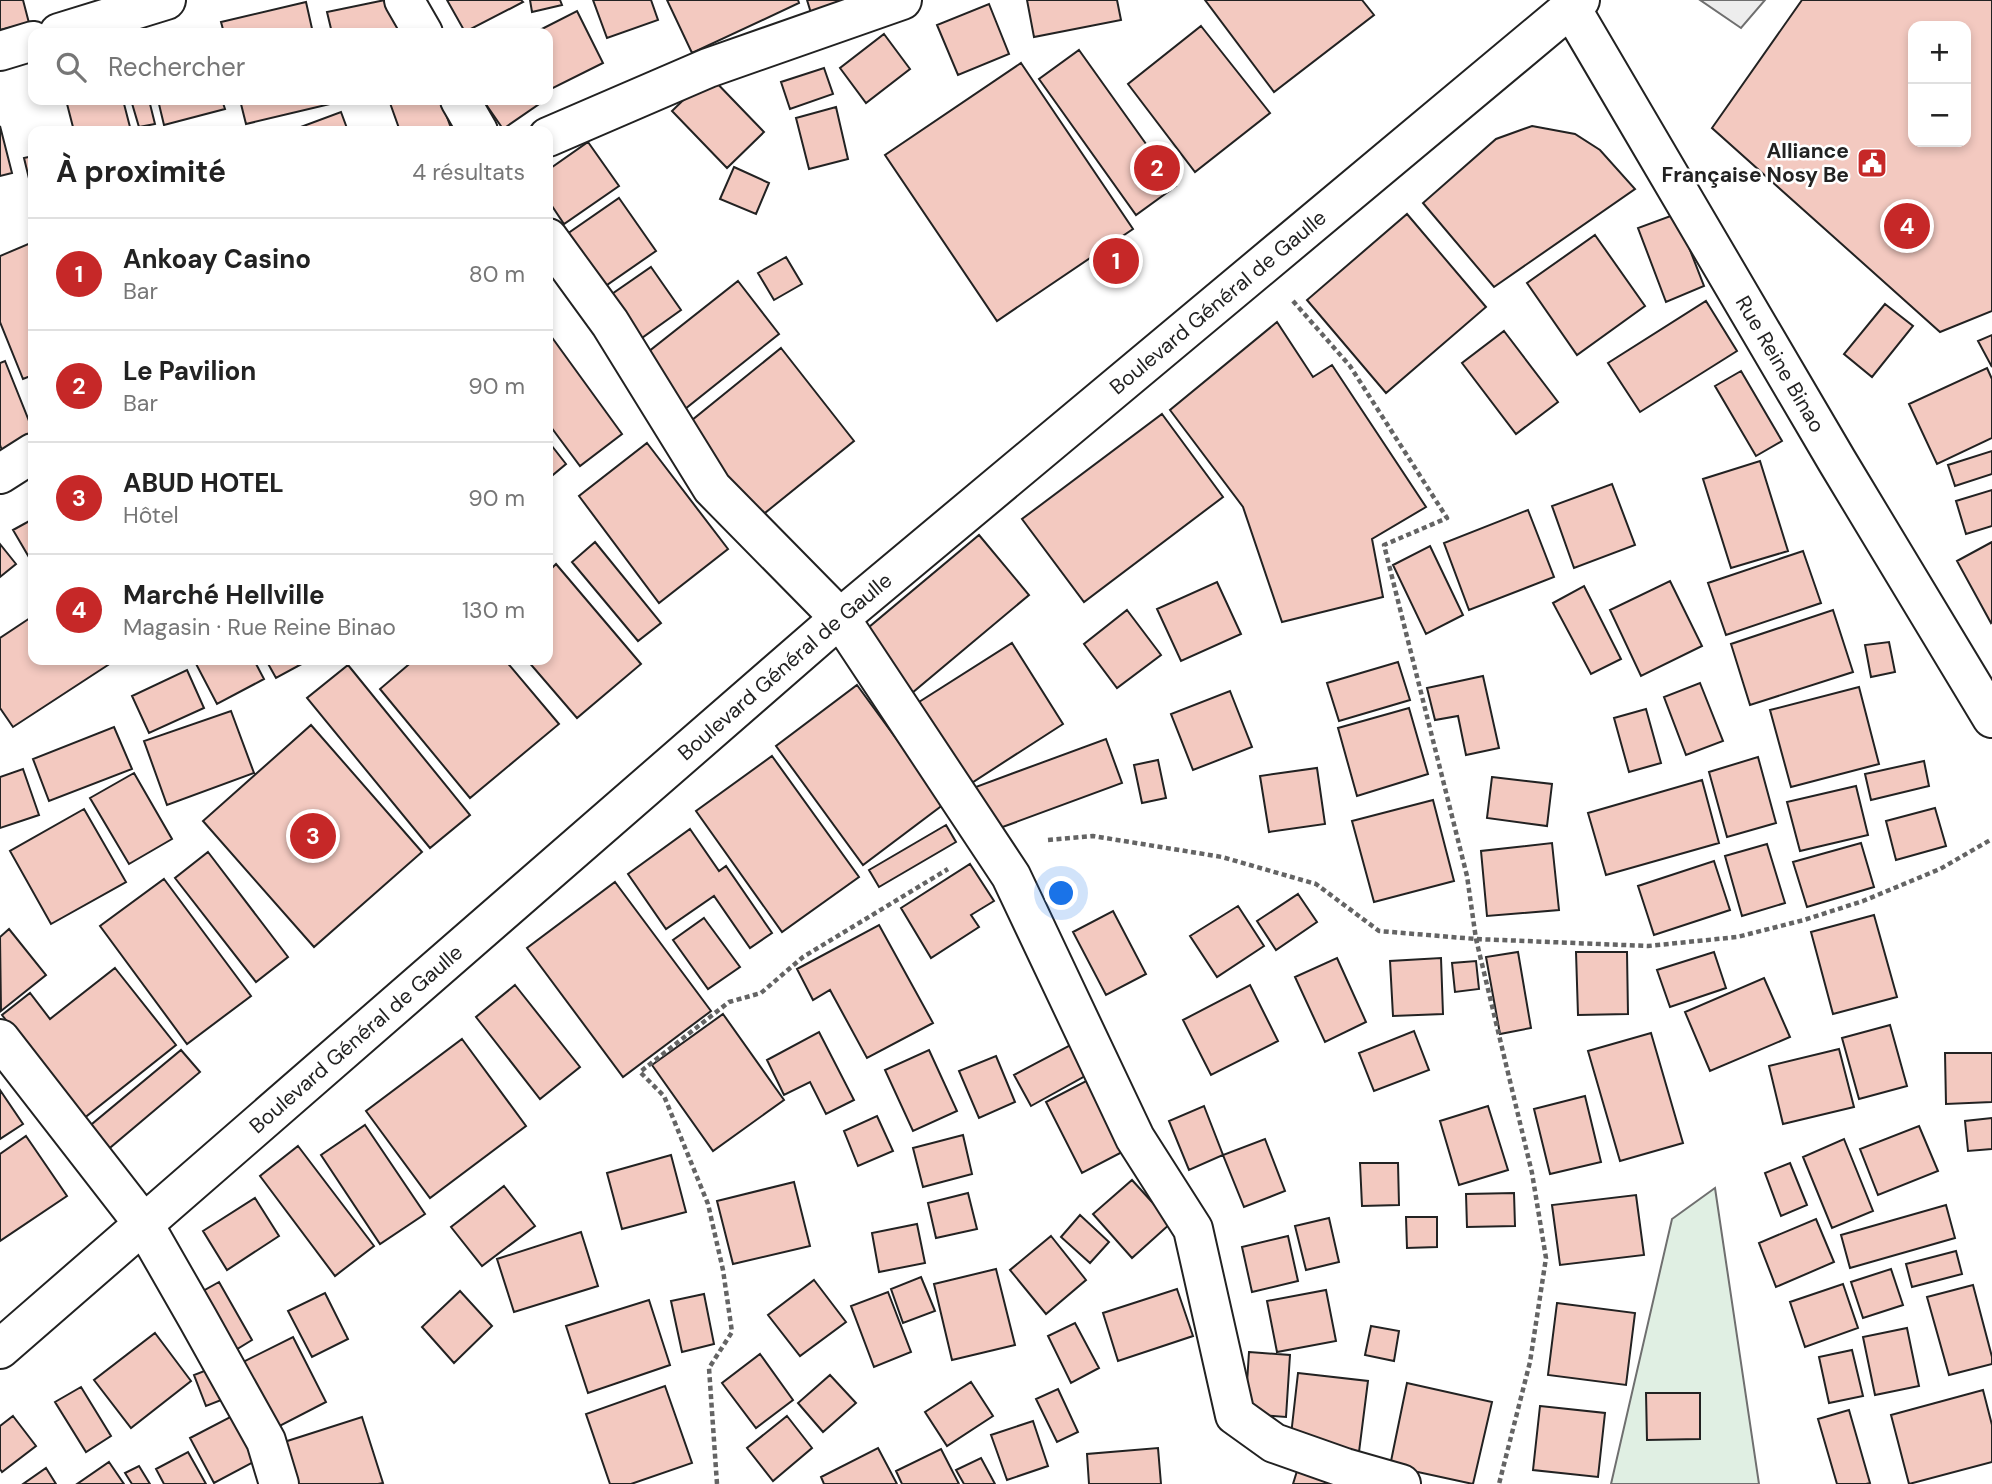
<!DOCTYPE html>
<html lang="fr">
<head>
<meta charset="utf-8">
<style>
	:root { --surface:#fff; --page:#f2f2f2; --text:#222; --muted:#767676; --line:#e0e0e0; --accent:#c62828 }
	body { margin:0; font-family:"DM Sans",sans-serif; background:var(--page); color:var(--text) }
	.controls { position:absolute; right:21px; top:21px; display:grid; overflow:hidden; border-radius:14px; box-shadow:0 4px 10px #0003 }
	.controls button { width:63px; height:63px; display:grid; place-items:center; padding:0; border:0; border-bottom:2px solid var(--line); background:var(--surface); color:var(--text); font:35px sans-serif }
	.you { position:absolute; left:1062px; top:894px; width:24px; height:24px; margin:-18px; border:5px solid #fff; border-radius:50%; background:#1a73e8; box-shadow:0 0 0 10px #1a73e833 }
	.badge { display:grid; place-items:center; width:46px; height:46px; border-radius:50%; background:var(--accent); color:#fff; font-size:23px; font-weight:700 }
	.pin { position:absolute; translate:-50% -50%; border:4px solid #fff; box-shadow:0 2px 7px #0006 }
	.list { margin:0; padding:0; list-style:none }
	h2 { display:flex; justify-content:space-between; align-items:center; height:91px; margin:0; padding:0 28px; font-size:30px }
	h2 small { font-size:23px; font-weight:400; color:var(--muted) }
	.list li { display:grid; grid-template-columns:46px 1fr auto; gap:21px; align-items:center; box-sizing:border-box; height:112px; padding:0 28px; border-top:2px solid var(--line) }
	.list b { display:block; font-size:26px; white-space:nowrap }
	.list p { margin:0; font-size:23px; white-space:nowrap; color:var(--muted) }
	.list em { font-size:23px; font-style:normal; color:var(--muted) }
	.icon { flex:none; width:38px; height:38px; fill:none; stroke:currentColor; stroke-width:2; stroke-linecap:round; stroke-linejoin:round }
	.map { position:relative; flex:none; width:1992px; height:1484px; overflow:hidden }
	.search { position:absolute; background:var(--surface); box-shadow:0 4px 10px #0003; left:28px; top:28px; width:525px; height:77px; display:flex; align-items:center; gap:18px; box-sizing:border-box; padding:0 24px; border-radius:14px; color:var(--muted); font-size:26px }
	.panel { position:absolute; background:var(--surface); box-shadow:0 4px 10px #0003; left:28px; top:126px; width:525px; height:539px; border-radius:14px }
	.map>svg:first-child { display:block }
	.green { fill:#e0efe3; stroke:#6f6f6f; stroke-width:2 }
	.parking { fill:#ededed; stroke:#6f6f6f; stroke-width:2 }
	.building { fill:#f3c9c0; stroke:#222; stroke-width:2; fill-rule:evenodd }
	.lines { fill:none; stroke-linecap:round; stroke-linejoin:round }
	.minor-casing { stroke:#222; stroke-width:42 }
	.major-casing { stroke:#222; stroke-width:42 }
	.path { stroke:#646464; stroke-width:4.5; stroke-dasharray:5 3.5; stroke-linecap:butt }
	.minor { stroke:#fff; stroke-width:38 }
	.major { stroke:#fff; stroke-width:38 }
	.labels { text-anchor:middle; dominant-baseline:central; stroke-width:5; stroke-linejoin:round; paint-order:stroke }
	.poi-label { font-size:21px; font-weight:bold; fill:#222; stroke:#fff; text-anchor:end }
	.street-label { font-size:21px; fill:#222; stroke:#fff }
</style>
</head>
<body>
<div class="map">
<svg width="1992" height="1484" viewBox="0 0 1992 1484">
	<rect width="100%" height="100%" fill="#fff"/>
	<path class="green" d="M1715 1188 1759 1484H1611L1672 1219Z"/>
	<path class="parking" d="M1700 0H1765L1741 28Z"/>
	<path class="building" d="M0 0H23L29 23 0 30Z
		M385 0H392L399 33H332L327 12Z
		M447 0H521L523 2 465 32Z
		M530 0H560L562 5 532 12Z
		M593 0H651L658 20 607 38Z
		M667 0H798L799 3 692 53Z
		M807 0H853L811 13Z
		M1027 0H1117L1121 20 1034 37Z
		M1205 0H1362L1374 15 1274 92Z
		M1802 0H1992V311L1940 332 1712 128ZM1913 26H1966V142H1913Z
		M306 2 313 33H224L221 22Z
		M989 4 1009 54 958 75 937 25Z
		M577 11 603 63 549 90 548 33H534Z
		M1201 26 1270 113 1195 172 1128 84Z
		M884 34 910 69 866 103 840 68Z
		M1079 50 1176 186 1136 215 1039 79Z
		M1021 63 1133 229 997 321 885 155Z
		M824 68 833 94 790 109 781 82Z
		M709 75 764 132 727 168 672 111Z
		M66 100H123L130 127 116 131H74Z
		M131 100H149L155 124 139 127Z
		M158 100H222L225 109 164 125Z
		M240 100H329L330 104 246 124Z
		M400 100H441L452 131H400L390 103Z
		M483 100H540L542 102 503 129Z
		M836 107 848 159 809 169 796 118Z
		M341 112 348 131H290Z
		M0 126 12 173 0 176Z
		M1532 126 1575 134 1600 150 1635 189 1494 287 1423 203 1496 139Z
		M588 142 619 186 564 224 548 200V170Z
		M33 156V195L24 158Z
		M734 167 769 183 756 214 720 199Z
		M619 198 656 251 604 287 567 234Z
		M1407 214 1486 307 1386 393 1307 300Z
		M1676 214 1704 286 1666 302 1638 228Z
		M1595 235 1645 306 1577 355 1527 283Z
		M33 242V375L23 379 0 322V256Z
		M786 257 802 284 774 300 758 273Z
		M651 267 681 310 639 340 609 296Z
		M738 281 779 334 685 409 643 356Z
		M1706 301 1737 351 1640 412 1608 363Z
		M1885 304 1913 326 1872 377 1844 354Z
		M1277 322 1313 377 1332 365 1426 507 1372 539 1383 597 1282 622 1243 507 1170 410Z
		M1504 331 1558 402 1516 434 1462 363Z
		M548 332 622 434 580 466 548 423Z
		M1992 335V367L1978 341Z
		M781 348 854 441 760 517 686 425Z
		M5 361 33 431V447L5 458 0 445V363Z
		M1987 368 1992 379V438L1937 464 1909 404Z
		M1741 371 1782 441 1756 456 1715 386Z
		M1162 414 1223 497 1084 602 1022 519Z
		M548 441 566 464 548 479Z
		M647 443 728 549 659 603 579 496Z
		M1992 451V474L1955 486 1948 465Z
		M1760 461 1788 551 1731 568 1703 479Z
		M1612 484 1635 545 1574 568 1552 506Z
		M1992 490V526L1966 534 1956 501Z
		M1528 510 1554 577 1469 610 1444 543Z
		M33 519V564L13 530Z
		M979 535 1029 595 906 698 856 638Z
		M595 542 661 623 638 641 572 562Z
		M1992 542V622L1991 623 1957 561Z
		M0 544 16 564 0 577Z
		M1430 546 1463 615 1426 634 1393 565Z
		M1803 551 1821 603 1726 635 1708 583Z
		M556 564 641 664 577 718 527 660H548V572Z
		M1670 581 1702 646 1641 676 1610 610Z
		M1217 582 1241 634 1181 661 1157 609Z
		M1584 586 1621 659 1591 674 1553 603Z
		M1127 610 1161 655 1117 688 1084 644Z
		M1833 610 1853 672 1750 705 1731 644Z
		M33 616V660H109L111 663 13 727 0 708V638Z
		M1889 642 1895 672 1871 677 1865 645Z
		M1012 643 1063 724 970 784 919 702Z
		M194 660H254L264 679 217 704Z
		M266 660H309L276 678Z
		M414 660H505L559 724 470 798 380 689Z
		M1398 662 1410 700 1339 721 1327 683Z
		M348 665 470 815 430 848 307 698Z
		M187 670 204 708 149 733 132 696Z
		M1483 676 1499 748 1466 755 1458 716 1435 720 1427 688Z
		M1700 683 1723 741 1686 755 1664 697Z
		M857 685 944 804 863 865 776 746Z
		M1859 687 1879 764 1791 787 1770 710Z
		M1230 691 1252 747 1193 770 1171 714Z
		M1409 708 1428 774 1357 796 1338 728Z
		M1646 709 1661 763 1629 772 1614 718Z
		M231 711 254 773 167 805 144 741Z
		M311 725 422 852 314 947 203 821Z
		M114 727 132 769 49 801 33 759Z
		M1106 739 1122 783 989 832 973 788Z
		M772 756 859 877 782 932 696 811Z
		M1758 757 1776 823 1727 837 1709 772Z
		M1158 760 1166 798 1142 803 1134 765Z
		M1924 761 1929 786 1871 800 1865 774Z
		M1317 768 1325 824 1269 832 1260 776Z
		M23 769 39 815 0 828V777Z
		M134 773 172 839 129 864 90 798Z
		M1492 777 1552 784 1547 826 1487 818Z
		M1702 780 1719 843 1606 875 1588 813Z
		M1856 786 1868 835 1800 851 1787 802Z
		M1433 800 1454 881 1374 902 1352 821Z
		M1935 808 1946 846 1896 860 1886 821Z
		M84 809 126 882 51 924 10 851Z
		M946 825 956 842 879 887 869 870Z
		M690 829 719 871 726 866 772 933 750 948 714 896 666 929 628 874Z
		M1552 843 1559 910 1487 916 1481 851Z
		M1861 843 1874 887 1807 907 1793 862Z
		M1767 844 1785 903 1742 916 1725 856Z
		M208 852 288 957 256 982 175 878Z
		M1714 861 1730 910 1654 935 1638 886Z
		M970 864 994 901 971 915 979 927 931 958 901 908Z
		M164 879 251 996 187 1044 100 926Z
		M615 882 711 1011 623 1077 527 948Z
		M1298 894 1317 922 1276 950 1257 921Z
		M1238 906 1264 946 1217 977 1190 936Z
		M1113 911 1146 974 1106 995 1073 932Z
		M1874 915 1897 997 1833 1014 1811 932Z
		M704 918 740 967 708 989 673 940Z
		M879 925 933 1023 867 1058 830 990 813 1000 797 969Z
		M9 929 46 975 1 1011 0 937Z
		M1518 952 1531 1028 1500 1034 1486 957Z
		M1576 952H1627L1628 1014 1578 1015Z
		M1714 952 1726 988 1670 1007 1657 970Z
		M1337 958 1366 1022 1325 1042 1295 977Z
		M1441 958 1443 1014 1393 1016 1390 961Z
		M1476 961 1479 989 1455 992 1452 963Z
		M115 968 176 1045 83 1119 2 1015 30 993 50 1019Z
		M1764 978 1790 1037 1710 1071 1685 1012Z
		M515 985 580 1067 540 1099 476 1017Z
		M1250 985 1278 1041 1211 1075 1183 1020Z
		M723 1014 784 1100 713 1151 652 1065Z
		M1890 1025 1907 1086 1859 1099 1842 1038Z
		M1414 1031 1429 1070 1374 1091 1359 1053Z
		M819 1032 854 1100 826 1114 810 1082 784 1095 767 1060Z
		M1651 1033 1683 1143 1620 1161 1588 1051Z
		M462 1039 526 1126 430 1198 366 1111Z
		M1078 1041 1094 1071 1031 1106 1014 1075Z
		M1839 1049 1854 1107 1783 1124 1769 1066Z
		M181 1050 200 1072 105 1152 86 1129Z
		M929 1050 957 1111 913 1131 885 1070Z
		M1945 1053H1992V1102L1946 1104Z
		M996 1056 1015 1102 979 1118 959 1071Z
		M1090 1079 1126 1150 1082 1173 1046 1102Z
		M0 1090 23 1124 0 1139Z
		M1585 1096 1601 1162 1550 1174 1534 1109Z
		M1204 1106 1223 1155 1189 1170 1169 1121Z
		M1488 1106 1508 1170 1459 1185 1440 1121Z
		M877 1116 893 1151 858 1166 844 1131Z
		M1992 1118V1149L1968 1151 1965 1121Z
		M365 1125 425 1214 380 1244 321 1155Z
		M1919 1126 1938 1171 1878 1195 1860 1149Z
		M963 1135 972 1174 923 1187 913 1148Z
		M26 1136 67 1196 0 1241V1154Z
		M1265 1139 1285 1191 1244 1207 1223 1155Z
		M1844 1139 1873 1211 1832 1228 1803 1157Z
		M298 1146 374 1246 335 1276 260 1176Z
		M671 1155 686 1212 622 1229 607 1173Z
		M1360 1163H1398L1399 1205 1362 1206Z
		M1790 1163 1807 1205 1781 1216 1765 1173Z
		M1132 1180 1171 1223 1132 1258 1093 1214Z
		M794 1182 810 1246 733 1264 717 1201Z
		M504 1186 535 1226 482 1266 451 1227Z
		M968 1193 977 1229 936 1238 928 1203Z
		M1514 1193 1515 1226 1467 1227 1466 1194Z
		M1636 1195 1644 1255 1560 1265 1552 1205Z
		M255 1198 279 1236 227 1270 203 1231Z
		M1946 1205 1955 1238 1850 1268 1841 1235Z
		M1080 1215 1109 1242 1090 1263 1061 1237Z
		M1406 1217H1437V1247L1407 1248Z
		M1329 1218 1339 1262 1306 1270 1295 1226Z
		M1816 1219 1834 1262 1776 1287 1759 1243Z
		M917 1224 925 1263 879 1272 872 1233Z
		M581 1232 598 1286 514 1312 497 1259Z
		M1051 1236 1086 1280 1046 1314 1010 1270Z
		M1288 1236 1298 1281 1252 1292 1242 1247Z
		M1956 1251 1962 1274 1912 1287 1906 1264Z
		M996 1269 1015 1345 952 1360 934 1284Z
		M1891 1269 1903 1305 1863 1318 1851 1282Z
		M921 1277 935 1311 903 1323 891 1289Z
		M814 1280 846 1322 800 1356 768 1315Z
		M219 1282 252 1340 229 1354 196 1295Z
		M1843 1284 1858 1328 1805 1347 1790 1302Z
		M1973 1285 1992 1357V1364L1949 1375 1927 1297Z
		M1177 1289 1193 1336 1118 1361 1103 1313Z
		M1326 1290 1336 1341 1277 1352 1267 1301Z
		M460 1291 492 1326 454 1363 422 1327Z
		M888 1292 911 1352 874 1367 851 1306Z
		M325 1293 348 1339 312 1357 288 1311Z
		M704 1294 714 1344 682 1352 671 1301Z
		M649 1300 670 1365 588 1393 566 1326Z
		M1557 1303 1635 1313 1626 1385 1548 1375Z
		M1075 1323 1099 1368 1071 1383 1048 1336Z
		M1371 1326 1399 1331 1394 1361 1365 1355Z
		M1907 1328 1919 1386 1875 1395 1863 1337Z
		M155 1333 191 1381 131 1428 94 1380Z
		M293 1337 326 1402 268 1432 235 1366Z
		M1852 1350 1863 1396 1829 1403 1819 1357Z
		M1249 1352 1290 1355 1286 1417 1245 1414Z
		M760 1354 793 1400 756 1428 722 1383Z
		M217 1366 229 1397 206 1406 194 1375Z
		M1298 1373 1368 1381 1359 1452 1290 1444Z
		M830 1375 856 1403 823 1432 798 1403Z
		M971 1382 993 1416 947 1446 925 1412Z
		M1407 1383 1492 1402 1473 1484 1390 1466Z
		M665 1386 692 1463 631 1484H610L586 1414Z
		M81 1387 111 1436 86 1452 55 1402Z
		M1058 1389 1078 1432 1057 1442 1036 1399Z
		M1983 1390 1992 1425V1462L1909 1484 1891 1415Z
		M1646 1393H1700V1439L1647 1440Z
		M1540 1406 1605 1413 1598 1477 1533 1470Z
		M1849 1410 1870 1483 1866 1484H1837L1818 1419Z
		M236 1414 259 1459 214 1483 190 1438Z
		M13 1416 36 1446 2 1472 0 1469V1426Z
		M787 1416 812 1448 773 1481 747 1448Z
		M362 1417 383 1483 378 1484H291L278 1444Z
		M1033 1421 1048 1466 1007 1480 991 1435Z
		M878 1448 897 1484H824L821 1477Z
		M1158 1448 1161 1484H1089L1087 1454Z
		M941 1449 959 1484H902L896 1471Z
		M188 1452 206 1484H164L156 1469Z
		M981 1458 995 1484H964L956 1470Z
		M109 1462 124 1484H77Z
		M139 1466 150 1484H132L125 1473Z
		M46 1468 56 1484H23Z
		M1297 1471 1329 1482V1484H1293Z"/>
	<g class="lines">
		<g class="minor-casing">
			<g id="minor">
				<path d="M404 0 423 33"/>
				<path id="s1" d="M1571 8 1837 461 1992 718"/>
				<path d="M59 33 166 0"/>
				<path d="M0 51 33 41"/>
				<path d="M460 100 478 131"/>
				<path d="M548 137 708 68 902 0"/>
				<path d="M548 238 610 323 712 488 840 618 1011 876 1135 1138 1193 1229 1235 1415 1274 1443 1345 1468 1401 1484"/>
				<path d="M0 474 33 453"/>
				<path d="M0 1039 143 1223 198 1319 266 1441 279 1484"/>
			</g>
		</g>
		<g class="major-casing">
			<g id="major">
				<path id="s2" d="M0 1349 840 618 1580 0"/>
			</g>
		</g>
		<path class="path" d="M1293 301 1350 366 1447 518 1384 545 1467 876 1476 939 1532 1173 1546 1258 1530 1362 1499 1484
			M1048 840 1093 836 1222 857 1316 884 1379 931 1476 939 1648 946 1737 937 1804 920 1863 901 1940 869 1992 839
			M717 1484 709 1368 732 1332 723 1270 708 1204 664 1096 640 1072 729 1002 761 993 803 957 948 869"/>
		<use href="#minor" class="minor"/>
		<use href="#major" class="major"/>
	</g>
	<defs>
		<g id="civic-square" transform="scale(1.575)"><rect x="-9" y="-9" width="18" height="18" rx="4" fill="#c62828" stroke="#fff"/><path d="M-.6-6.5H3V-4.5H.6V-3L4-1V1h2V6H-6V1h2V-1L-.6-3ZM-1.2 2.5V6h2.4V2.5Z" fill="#fff"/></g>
	</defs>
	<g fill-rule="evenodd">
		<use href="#civic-square" x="1872" y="163"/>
	</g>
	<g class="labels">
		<g class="poi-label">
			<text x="1849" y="151">Alliance<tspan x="1849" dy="24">Française Nosy Be</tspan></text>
		</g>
		<g class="street-label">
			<text stroke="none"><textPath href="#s2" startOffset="1606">Boulevard Général de Gaulle</textPath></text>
			<text stroke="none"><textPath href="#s1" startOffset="413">Rue Reine Binao</textPath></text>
			<text stroke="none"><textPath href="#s2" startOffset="1040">Boulevard Général de Gaulle</textPath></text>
			<text stroke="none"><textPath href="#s2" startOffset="472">Boulevard Général de Gaulle</textPath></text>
		</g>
	</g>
</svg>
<div class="controls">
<button>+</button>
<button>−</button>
</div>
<div class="you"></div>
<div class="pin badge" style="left:1116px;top:261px">1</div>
<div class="pin badge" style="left:1157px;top:168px">2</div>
<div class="pin badge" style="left:313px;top:836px">3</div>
<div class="pin badge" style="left:1907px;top:226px">4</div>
<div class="search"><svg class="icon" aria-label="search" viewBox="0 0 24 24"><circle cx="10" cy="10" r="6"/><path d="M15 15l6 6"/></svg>Rechercher</div>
<section class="panel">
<h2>À proximité<small>4 résultats</small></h2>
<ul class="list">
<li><span class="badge">1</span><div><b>Ankoay Casino</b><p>Bar</p></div><em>80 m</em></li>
<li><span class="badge">2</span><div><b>Le Pavilion</b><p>Bar</p></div><em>90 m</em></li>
<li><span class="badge">3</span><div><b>ABUD HOTEL</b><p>Hôtel</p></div><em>90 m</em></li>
<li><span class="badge">4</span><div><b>Marché Hellville</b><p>Magasin · Rue Reine Binao</p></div><em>130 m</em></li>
</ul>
</section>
</div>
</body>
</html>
